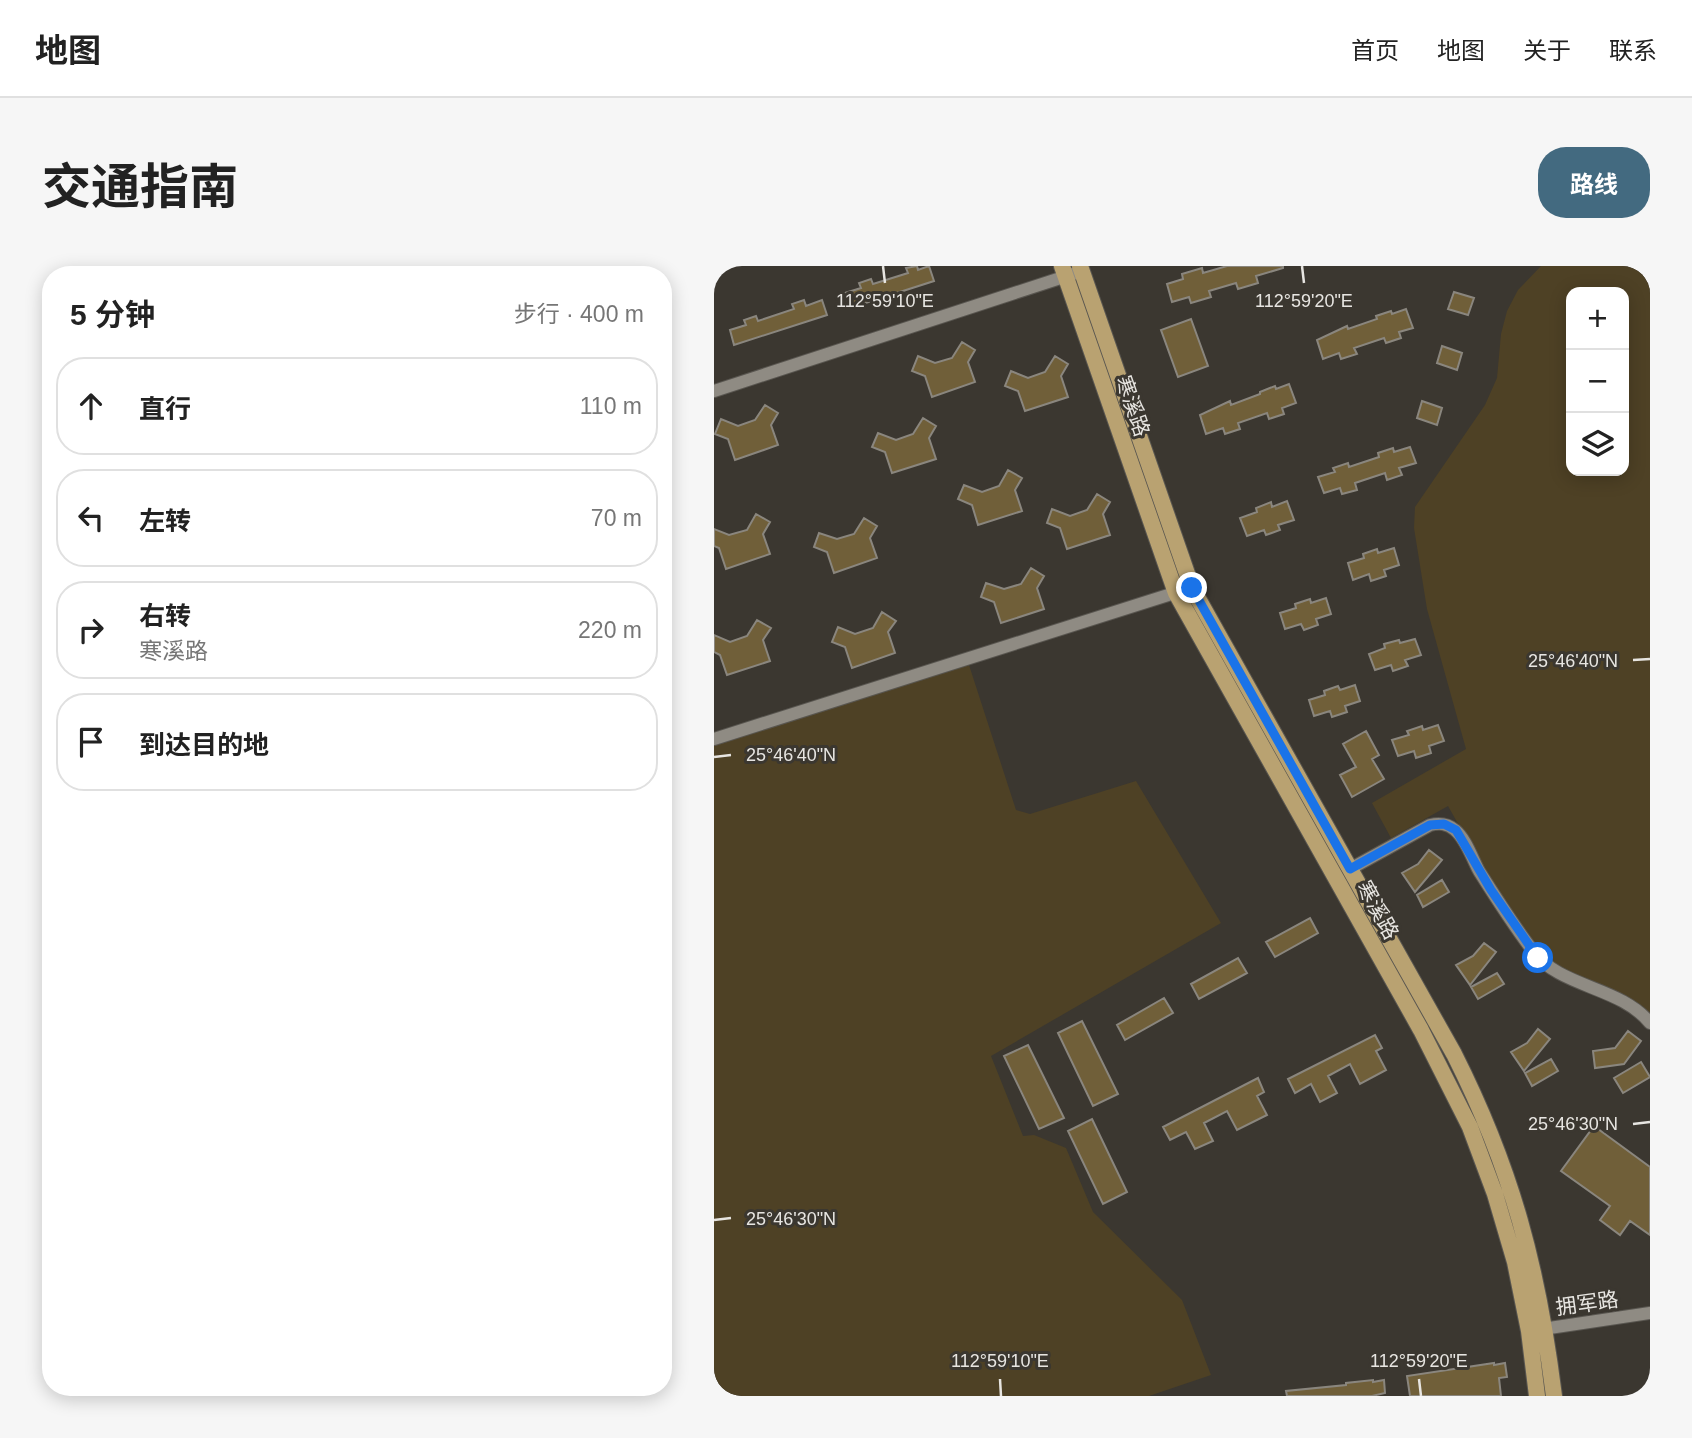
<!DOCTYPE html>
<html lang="zh">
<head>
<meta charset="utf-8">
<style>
	:root { --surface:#fff; --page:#f6f6f6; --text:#222; --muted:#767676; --line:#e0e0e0; --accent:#436a80 }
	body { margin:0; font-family:Arial,"Noto Sans SC",sans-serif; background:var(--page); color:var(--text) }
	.controls { position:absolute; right:21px; top:21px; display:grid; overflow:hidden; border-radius:14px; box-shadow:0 4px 18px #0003 }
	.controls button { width:63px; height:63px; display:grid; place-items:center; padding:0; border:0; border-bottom:2px solid var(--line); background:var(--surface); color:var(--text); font:35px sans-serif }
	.stop { position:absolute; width:21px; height:21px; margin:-16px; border:5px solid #1a73e8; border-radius:50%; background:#fff }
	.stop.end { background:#1a73e8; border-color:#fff; box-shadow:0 2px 7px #0008 }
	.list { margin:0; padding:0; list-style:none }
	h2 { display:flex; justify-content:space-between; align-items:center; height:91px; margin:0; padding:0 28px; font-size:30px }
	h2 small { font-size:23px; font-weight:400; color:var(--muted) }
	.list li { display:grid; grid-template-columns:46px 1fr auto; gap:21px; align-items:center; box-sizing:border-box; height:98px; margin:0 14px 14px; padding:0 14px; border:2px solid var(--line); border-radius:28px }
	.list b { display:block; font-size:26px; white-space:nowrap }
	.list p { margin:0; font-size:23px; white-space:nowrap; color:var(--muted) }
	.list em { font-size:23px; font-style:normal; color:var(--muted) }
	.icon { flex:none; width:38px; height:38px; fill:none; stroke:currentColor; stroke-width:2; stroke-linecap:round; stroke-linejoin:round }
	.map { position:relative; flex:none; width:936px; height:1130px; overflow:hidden; border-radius:28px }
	header { display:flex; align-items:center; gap:42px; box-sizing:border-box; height:98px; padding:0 35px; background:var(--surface); border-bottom:2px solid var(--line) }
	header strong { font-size:33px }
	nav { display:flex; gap:38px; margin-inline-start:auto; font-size:24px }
	.intro { display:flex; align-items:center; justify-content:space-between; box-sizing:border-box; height:168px; padding:0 42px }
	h1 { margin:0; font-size:49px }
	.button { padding:18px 32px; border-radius:28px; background:var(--accent); color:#fff; font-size:24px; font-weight:700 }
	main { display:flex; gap:42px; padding:0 42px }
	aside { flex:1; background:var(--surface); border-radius:28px; box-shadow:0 4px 18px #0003 }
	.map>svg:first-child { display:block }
	.green { fill:#4e4125; fill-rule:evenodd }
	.building { fill:#705f39; stroke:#8a867e; stroke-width:2 }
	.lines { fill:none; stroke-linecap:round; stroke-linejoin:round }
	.minor-casing { stroke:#595650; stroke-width:14 }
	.major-casing { stroke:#595650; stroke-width:18 }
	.minor { stroke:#8f8b83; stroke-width:12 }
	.major { stroke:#b9a271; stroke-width:16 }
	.route { stroke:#1a73e8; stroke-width:9 }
	.ticks { fill:none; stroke:#e7e5e1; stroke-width:2.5 }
	.labels { text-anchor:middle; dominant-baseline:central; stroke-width:6; stroke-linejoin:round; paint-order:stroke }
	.street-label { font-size:21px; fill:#e7e5e1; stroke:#3b3730 }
	.ticks-label { font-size:18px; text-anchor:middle; fill:#e7e5e1; stroke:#3b3730; stroke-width:6; stroke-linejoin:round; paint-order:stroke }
</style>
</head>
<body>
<header>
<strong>地图</strong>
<nav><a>首页</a><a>地图</a><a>关于</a><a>联系</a></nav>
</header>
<div class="intro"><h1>交通指南</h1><a class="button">路线</a></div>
<main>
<aside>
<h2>5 分钟<small>步行 · 400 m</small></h2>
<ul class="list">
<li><svg class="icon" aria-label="ahead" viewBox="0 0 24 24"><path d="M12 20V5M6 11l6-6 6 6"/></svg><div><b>直行</b></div><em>110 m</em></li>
<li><svg class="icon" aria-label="left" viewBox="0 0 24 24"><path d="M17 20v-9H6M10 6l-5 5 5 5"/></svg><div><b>左转</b></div><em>70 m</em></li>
<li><svg class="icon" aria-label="right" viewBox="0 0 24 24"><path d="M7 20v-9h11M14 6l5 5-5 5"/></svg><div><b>右转</b><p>寒溪路</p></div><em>220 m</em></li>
<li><svg class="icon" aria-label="arrive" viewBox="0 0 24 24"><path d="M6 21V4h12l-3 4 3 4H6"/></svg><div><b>到达目的地</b></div></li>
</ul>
</aside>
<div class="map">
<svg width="936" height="1130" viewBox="0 0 936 1130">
	<rect width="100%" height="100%" fill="#3b3730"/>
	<path class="green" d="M827 0H936V749L918 734 839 698 823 683 769 602 734 540 677 572 658 537 752 483 713 343 700 262 701 241 771 139 783 112 787 68 793 45 804 24ZM857 26H910V205H857Z
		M255 399 302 544 316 548 422 515 507 657 277 790 309 870 320 869 352 882 379 946 468 1034 497 1109 435 1130H0V479Z"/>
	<path class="building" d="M203 0 204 4 215 0 220 15 136 42 131 27 147 22 145 17 157 13 159 18 194 7 192 2Z
		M513 0H569V2L542 10 544 17 524 23 522 17 495 25 497 31 477 37 475 31 458 36 453 18 469 13 468 8 488 2 489 7Z
		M740 26 760 32 754 49 734 43Z
		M90 34 92 40 108 34 113 49 20 79 16 64 32 59 30 54 42 50 44 55 80 43 78 38Z
		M692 43 699 62 685 66 687 72 672 77 670 72 640 82 643 88 627 93 625 87 609 93 603 74 633 60 634 63 663 53 662 50 677 45 678 48Z
		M477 53 494 100 464 111 447 64Z
		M248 76 261 84 254 96 261 116 218 131 211 110 198 105 204 90 221 97 238 92Z
		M728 80 748 87 743 104 723 97Z
		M341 90 354 98 347 110 354 131 311 145 304 125 291 120 297 105 314 112 331 106Z
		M575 118 582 137 568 142 570 148 555 153 553 147 524 157 526 163 511 168 509 162 492 168 486 149 516 135 517 139 546 128V126L561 120 562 123Z
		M708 135 728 142 723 159 703 152Z
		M51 139 64 147 57 159 64 179 21 194 14 173 1 168 7 153 24 160 41 154Z
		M209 152 222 160 215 172 222 193 178 207 171 186 158 181 164 167 182 174 199 168Z
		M696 181 702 197 685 202 688 209 673 214 671 207 641 217 643 224 628 228 626 222 610 227 604 211 621 206 619 202 634 197 635 201 665 191 664 187 679 182 680 186Z
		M294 204 308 212 301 224 308 245 264 259 258 239 244 233 250 219 268 226 285 220Z
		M383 228 396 236 389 248 396 269 353 283 346 262 333 257 338 243 356 250 373 244Z
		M573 235 580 254 564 259 566 264 552 269 550 264 533 270 526 252 543 246 542 242 557 236 558 241Z
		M42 248 56 256 49 268 56 288 12 303 5 282 0 280V263L15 269 33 264Z
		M150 252 163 260 156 272 163 292 120 307 113 286 100 281 105 267 123 273 140 268Z
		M680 282 685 299 670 304 672 310 657 315 655 308 639 314 634 297 650 292 649 288 663 283 664 287Z
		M317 302 330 310 323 322 330 343 287 357 280 336 267 331 272 317 290 323 307 318Z
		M612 332 617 348 602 353 604 359 590 364 587 358 571 363 566 347 582 342 581 338 596 333 597 337Z
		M168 346 182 355 174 366 181 387 138 402 131 381 118 376 124 361 141 368 159 362Z
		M43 354 57 362 49 374 56 395 13 409 6 389 0 386V369L16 376 33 370Z
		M701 373 707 389 691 394 694 400 679 405 677 399 661 404 655 388 671 382 670 378 685 374 686 377Z
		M641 419 646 435 631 440 633 446 618 451 616 445 600 450 595 434 611 429 610 425 624 420 626 424Z
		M724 459 730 475 715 480 717 487 702 492 700 485 684 490 678 474 695 469 693 465 708 460 709 464Z
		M652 465 665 489 658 493 670 513 638 531 626 509 642 501 629 478Z
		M715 584 728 594 701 626 688 607 704 598Z
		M728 614 735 626 709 641 703 629Z
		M596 652 604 667 561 691 552 676Z
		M770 677 782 686 756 719 742 699 759 690Z
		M524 692 533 707 485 733 477 718Z
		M783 707 790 718 764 733 757 721Z
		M450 732 459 747 411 774 403 759Z
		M368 755 404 828 379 840 344 767Z
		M824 763 836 773 810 805 797 786 813 777Z
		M914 765 927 775 910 798 881 802 879 785 901 782Z
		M661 769 668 782 662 785 672 804 646 818 636 798 614 810 623 827 606 836 597 818 581 827 574 813Z
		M314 779 350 852 325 863 290 790Z
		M837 793 844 805 818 820 811 807Z
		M927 796 936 811 909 827 900 812Z
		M544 812 550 826 543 830 553 849 523 864 513 845 490 857 499 875 481 883 472 866 456 874 449 861Z
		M378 853 413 926 389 938 354 865Z
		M880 860 936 901V969L916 955 906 969 886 954 896 940 847 905Z
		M780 1097V1099L791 1097 793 1111 785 1112 787 1130H696L693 1110Z
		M659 1114V1116L670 1114 671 1127 658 1130H573L572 1125 632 1119V1117Z"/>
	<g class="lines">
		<g class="minor-casing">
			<path id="minor" d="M0 125 368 5
				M0 473 470 324
				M636 603 716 559C725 557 733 557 741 564 752 573 758 592 765 605 782 632 800 660 819 685 846 722 906 720 936 757
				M822 1064 936 1047"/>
		</g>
		<g class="major-casing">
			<path id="major" d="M348 0 462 327 707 764 756 861 781 928 801 996 815 1065 823 1130
				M366 0 478 322 740 788C798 903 824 1002 840 1130"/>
		</g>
		<use href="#minor" class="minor"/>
		<use href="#major" class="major"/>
	</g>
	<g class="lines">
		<path class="route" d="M478 322 636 603 716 559 730 558 742 564 777 624 824 692"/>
	</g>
	<path class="ticks" d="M169 0 171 17M588 0 590 17M919 394 936 393M0 491 17 489M919 858 936 856M0 954 17 952M286 1113 287 1130M705 1113 707 1130"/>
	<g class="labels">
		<g class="street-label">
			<text transform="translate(419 140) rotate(71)">寒溪路</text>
			<text transform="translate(664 644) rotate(61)">寒溪路</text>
			<text transform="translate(873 1037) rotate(-8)">拥军路</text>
		</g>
	</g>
	<g class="ticks-label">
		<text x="171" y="41">112°59'10"E</text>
		<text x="590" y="41">112°59'20"E</text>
		<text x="859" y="401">25°46'40"N</text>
		<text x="77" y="495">25°46'40"N</text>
		<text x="859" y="864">25°46'30"N</text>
		<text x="77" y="959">25°46'30"N</text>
		<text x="286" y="1101">112°59'10"E</text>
		<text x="705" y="1101">112°59'20"E</text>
	</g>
</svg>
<div class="controls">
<button>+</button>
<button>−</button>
<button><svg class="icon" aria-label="layers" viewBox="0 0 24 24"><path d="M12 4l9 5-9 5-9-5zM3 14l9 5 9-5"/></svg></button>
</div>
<div class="stop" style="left:824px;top:692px"></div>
<div class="stop end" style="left:478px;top:322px"></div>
</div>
</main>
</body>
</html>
